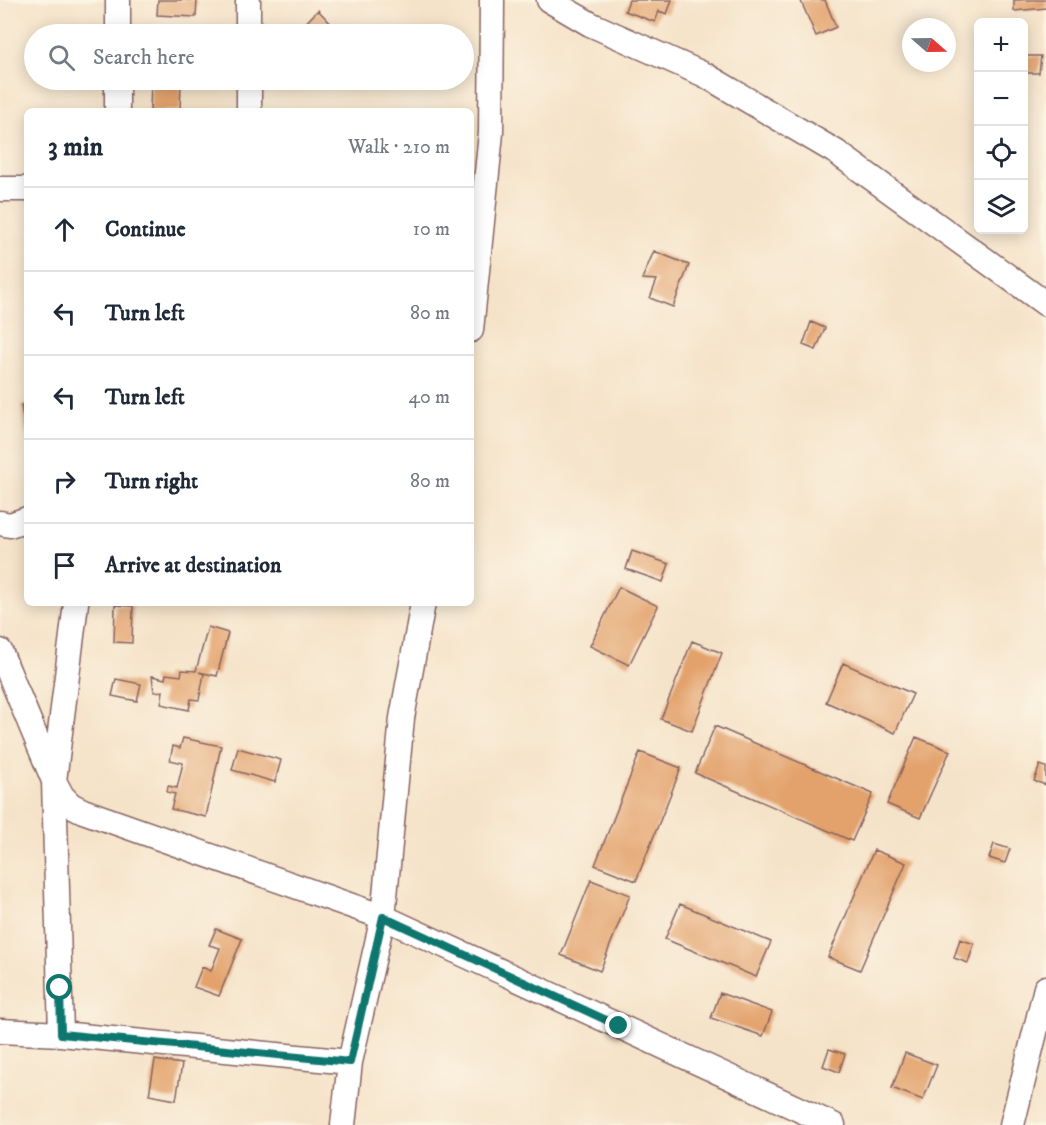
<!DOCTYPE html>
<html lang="en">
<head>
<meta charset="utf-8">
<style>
	:root { --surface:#fff; --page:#f2f2f3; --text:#1f2937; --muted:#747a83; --line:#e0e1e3 }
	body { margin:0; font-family:"IM FELL DW Pica",serif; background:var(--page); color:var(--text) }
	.controls { position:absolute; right:18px; top:18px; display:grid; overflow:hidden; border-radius:9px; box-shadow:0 3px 15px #0003 }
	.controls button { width:54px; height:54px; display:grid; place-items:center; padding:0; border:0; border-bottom:2px solid var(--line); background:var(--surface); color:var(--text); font:30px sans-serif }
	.compass { position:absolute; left:902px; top:18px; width:54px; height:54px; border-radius:50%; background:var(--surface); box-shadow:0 3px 15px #0003; rotate:110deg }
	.stop { position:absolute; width:18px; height:18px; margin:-14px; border:4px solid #0f766e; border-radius:50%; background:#fff }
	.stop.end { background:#0f766e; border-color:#fff; box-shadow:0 2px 6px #0008 }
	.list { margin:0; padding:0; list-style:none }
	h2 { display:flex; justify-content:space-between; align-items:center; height:78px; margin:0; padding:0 24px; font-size:26px }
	h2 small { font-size:20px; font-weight:400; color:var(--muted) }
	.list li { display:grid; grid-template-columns:39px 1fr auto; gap:18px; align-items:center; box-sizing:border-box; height:84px; padding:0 24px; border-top:2px solid var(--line) }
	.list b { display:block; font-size:22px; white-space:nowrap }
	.list em { font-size:20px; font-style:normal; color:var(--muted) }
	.icon { flex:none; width:33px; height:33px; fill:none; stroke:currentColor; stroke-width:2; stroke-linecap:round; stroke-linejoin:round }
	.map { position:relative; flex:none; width:1046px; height:1125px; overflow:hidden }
	.search { position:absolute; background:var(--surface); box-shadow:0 3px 15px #0003; left:24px; top:24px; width:450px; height:66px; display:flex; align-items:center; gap:15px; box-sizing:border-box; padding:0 21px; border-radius:33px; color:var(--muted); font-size:22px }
	.panel { position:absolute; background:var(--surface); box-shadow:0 3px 15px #0003; left:24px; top:108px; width:450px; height:498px; border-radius:9px }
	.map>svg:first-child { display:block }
	.building { fill:#e3a26c }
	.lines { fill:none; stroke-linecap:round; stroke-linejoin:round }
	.minor-casing { stroke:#866462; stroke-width:27 }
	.minor { stroke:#fff; stroke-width:24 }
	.route { stroke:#0f766e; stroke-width:8 }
</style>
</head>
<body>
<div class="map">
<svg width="1046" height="1125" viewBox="0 0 1046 1125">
	<rect width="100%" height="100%" fill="#fcf5e5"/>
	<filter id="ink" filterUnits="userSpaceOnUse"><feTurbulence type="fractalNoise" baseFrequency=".0167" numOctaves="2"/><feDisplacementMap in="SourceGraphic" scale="12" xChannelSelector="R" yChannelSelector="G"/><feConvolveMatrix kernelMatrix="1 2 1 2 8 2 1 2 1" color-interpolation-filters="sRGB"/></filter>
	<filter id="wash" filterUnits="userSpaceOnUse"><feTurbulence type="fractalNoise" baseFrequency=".008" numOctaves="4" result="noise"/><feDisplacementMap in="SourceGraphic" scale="24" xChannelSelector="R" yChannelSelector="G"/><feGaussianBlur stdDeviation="1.35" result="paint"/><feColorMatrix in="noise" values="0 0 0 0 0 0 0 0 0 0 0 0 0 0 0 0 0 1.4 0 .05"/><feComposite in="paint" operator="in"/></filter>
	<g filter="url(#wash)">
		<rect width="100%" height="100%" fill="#f5e3c9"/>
		<g id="blocks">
			<path class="building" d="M158 0H197L196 17 157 15Z
				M629 0H672L667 14 659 11 655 22 625 11Z
				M803 0H825L836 27 816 36 801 1Z
				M1014 0H1046V8L1014 11Z
				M318 10 334 27 327 34H312L303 26Z
				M1024 56H1041L1039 73H1024Z
				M151 80 181 81 180 111H150Z
				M654 251 689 265 673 307 650 298 657 280 642 279Z
				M811 322 825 328 816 350 803 345Z
				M27 404V437H26L21 405Z
				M632 551 669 564 663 582 626 569Z
				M619 587 658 606 629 665 590 646Z
				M115 605 133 606 132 643 114 642Z
				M208 627 228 633 217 676 199 672 204 674 199 700 191 699 189 710 161 704 163 691 154 692 152 676 165 679 166 674 181 676 182 670 196 671Z
				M692 641 722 653 692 731 661 719Z
				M843 663 913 694 895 733 826 702Z
				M116 679 141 684 137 701 112 696Z
				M715 726 873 794 852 841 695 773Z
				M916 737 950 751 920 818 887 804Z
				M183 738 221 746 206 817 171 809 175 794 167 792 168 786 177 788 183 763 170 760 173 746 180 748Z
				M238 748 281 760 275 782 232 770Z
				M640 752 681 768 636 881 595 865Z
				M1040 765 1046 767V785L1034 781Z
				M994 844 1010 849 1005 863 989 858Z
				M874 850 906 863 860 970 828 957Z
				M591 880 630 895 600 971 561 955Z
				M680 904 771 942 756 977 665 939Z
				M216 929 242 939 219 996 194 987 202 967 211 971 220 948 209 945Z
				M960 939 974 944 968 963 954 958Z
				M720 993 772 1012 763 1036 711 1018Z
				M829 1049 845 1054 839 1072 823 1066Z
				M905 1053 937 1065 923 1100 892 1088Z
				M155 1060 182 1064 176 1100 149 1095Z"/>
		</g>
	</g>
	<g filter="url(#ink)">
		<use href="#blocks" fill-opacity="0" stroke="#866462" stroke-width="1.5"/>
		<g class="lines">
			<g class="minor-casing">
				<path id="minor" d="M248 0V34
					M549 0 590 24 705 75 836 152 1046 304
					M118 34V0
					M249 80V111
					M117 111V80
					M0 189H27
					M471 330 491 133 492 0
					M0 523 10 525 27 519
					M0 651 54 781 62 796 71 805 83 811 383 917 833 1125
					M0 1031 61 1034 350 1062
					M61 1034 54 781 76 603
					M343 1125 350 1062 383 917 402 718 423 603
					M1012 1125 1046 988"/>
			</g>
			<use href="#minor" class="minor"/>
		</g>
	</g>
	<g class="lines" filter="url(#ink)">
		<path class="route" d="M60 988 61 1034 350 1062 383 917 619 1026"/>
	</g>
</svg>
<div class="controls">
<button>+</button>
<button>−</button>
<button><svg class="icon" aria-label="locate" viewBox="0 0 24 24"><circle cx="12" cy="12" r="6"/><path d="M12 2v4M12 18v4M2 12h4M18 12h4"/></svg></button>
<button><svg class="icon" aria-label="layers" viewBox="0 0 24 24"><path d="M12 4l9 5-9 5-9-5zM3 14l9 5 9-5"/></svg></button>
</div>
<svg class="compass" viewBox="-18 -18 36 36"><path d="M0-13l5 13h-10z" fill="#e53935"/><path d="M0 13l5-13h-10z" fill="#747a83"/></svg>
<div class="stop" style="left:60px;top:988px"></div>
<div class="stop end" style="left:619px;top:1026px"></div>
<div class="search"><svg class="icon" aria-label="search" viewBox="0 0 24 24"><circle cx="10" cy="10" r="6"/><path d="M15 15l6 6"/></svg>Search here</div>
<section class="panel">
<h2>3 min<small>Walk · 210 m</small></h2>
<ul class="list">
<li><svg class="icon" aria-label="ahead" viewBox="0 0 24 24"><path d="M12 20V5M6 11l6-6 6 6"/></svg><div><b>Continue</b></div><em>10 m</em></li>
<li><svg class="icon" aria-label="left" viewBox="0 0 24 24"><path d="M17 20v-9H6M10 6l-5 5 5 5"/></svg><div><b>Turn left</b></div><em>80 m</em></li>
<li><svg class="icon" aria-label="left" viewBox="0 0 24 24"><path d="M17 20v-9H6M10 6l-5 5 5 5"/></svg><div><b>Turn left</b></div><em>40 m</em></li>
<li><svg class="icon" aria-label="right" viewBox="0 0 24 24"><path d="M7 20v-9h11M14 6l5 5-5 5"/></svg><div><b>Turn right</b></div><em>80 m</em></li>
<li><svg class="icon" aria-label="arrive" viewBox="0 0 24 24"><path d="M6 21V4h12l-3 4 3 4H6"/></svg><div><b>Arrive at destination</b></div></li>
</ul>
</section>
</div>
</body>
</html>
